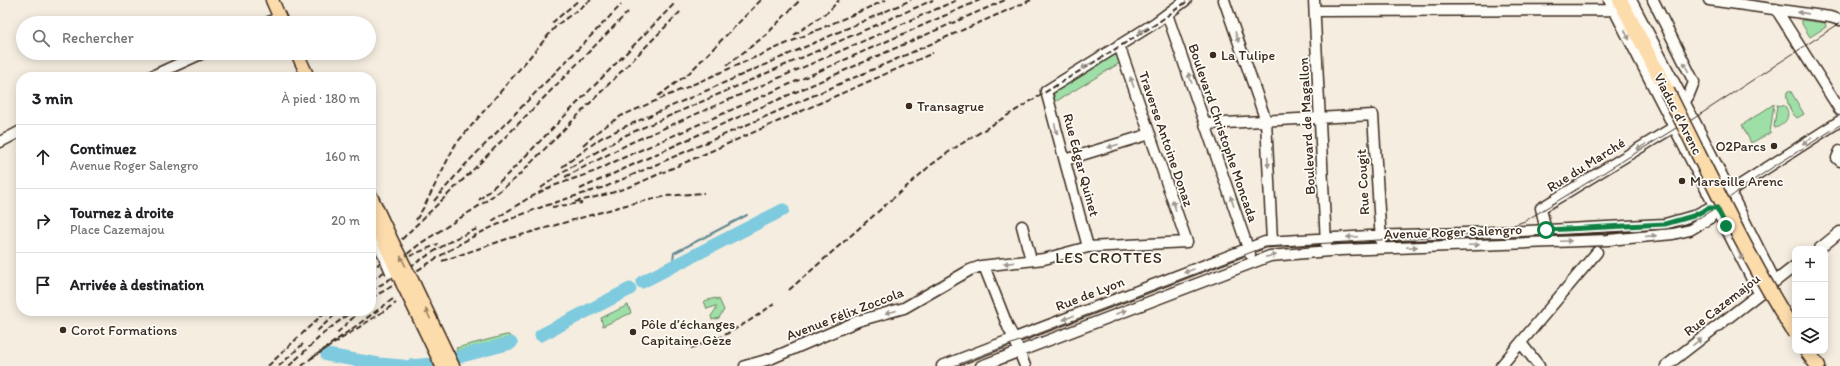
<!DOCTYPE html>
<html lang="fr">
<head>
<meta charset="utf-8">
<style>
	:root { --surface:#fff; --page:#f2f2f2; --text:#202124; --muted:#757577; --line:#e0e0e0 }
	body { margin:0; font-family:Itim,sans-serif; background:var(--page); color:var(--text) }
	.controls { position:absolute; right:12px; bottom:12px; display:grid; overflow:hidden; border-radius:8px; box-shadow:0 2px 10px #0003 }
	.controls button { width:36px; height:36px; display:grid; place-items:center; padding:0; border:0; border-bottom:1px solid var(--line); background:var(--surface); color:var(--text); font:20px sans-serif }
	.stop { position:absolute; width:12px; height:12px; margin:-9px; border:3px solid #0b8043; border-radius:50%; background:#fff }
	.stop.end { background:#0b8043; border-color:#fff; box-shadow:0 1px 4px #0008 }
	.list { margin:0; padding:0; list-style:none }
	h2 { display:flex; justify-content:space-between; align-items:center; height:52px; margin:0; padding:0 16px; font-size:17px }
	h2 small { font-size:13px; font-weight:400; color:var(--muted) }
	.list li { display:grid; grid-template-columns:26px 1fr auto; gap:12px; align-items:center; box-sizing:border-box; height:64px; padding:0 16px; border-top:1px solid var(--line) }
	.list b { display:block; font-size:15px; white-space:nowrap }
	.list p { margin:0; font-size:13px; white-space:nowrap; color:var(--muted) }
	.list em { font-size:13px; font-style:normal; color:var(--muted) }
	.icon { flex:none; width:22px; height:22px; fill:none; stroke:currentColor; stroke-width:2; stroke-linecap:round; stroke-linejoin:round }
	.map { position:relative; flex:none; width:1840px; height:366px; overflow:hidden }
	.search { position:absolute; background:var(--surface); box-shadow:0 2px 10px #0003; left:16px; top:16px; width:360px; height:44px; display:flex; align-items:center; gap:10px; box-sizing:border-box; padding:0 14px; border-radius:22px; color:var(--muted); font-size:15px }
	.panel { position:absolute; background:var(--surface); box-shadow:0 2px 10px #0003; left:16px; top:72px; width:360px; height:244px; border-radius:16px }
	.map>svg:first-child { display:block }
	.green { fill:#9edea7; stroke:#6c8462 }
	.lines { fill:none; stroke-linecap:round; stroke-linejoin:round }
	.stream { stroke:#638a91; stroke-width:2 }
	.river { stroke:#7ecade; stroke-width:13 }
	.minor-casing { stroke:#3b2a1e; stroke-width:13 }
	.major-casing { stroke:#3b2a1e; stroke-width:15 }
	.highway-casing { stroke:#3b2a1e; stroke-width:17 }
	.minor { stroke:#fdfcf7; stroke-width:10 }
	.major { stroke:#fddcac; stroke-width:12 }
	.highway { stroke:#fddcac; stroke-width:14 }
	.tram { stroke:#3b2a1e; stroke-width:1 }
	.rail { stroke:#3b2a1e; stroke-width:2; stroke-dasharray:6 3; stroke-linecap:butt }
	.minor-bridge-casing { stroke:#3b2a1e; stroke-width:13; stroke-linecap:butt }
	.major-bridge-casing { stroke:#3b2a1e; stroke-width:15; stroke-linecap:butt }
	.highway-bridge-casing { stroke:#3b2a1e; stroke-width:17; stroke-linecap:butt }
	.minor-bridge { stroke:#fdfcf7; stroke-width:10 }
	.major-bridge { stroke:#fddcac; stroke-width:12 }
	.highway-bridge { stroke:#fddcac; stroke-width:14 }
	.oneway { fill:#9c938a }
	.oneway2 { fill:#9c8365 }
	.route { stroke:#0b8043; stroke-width:5 }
	.poi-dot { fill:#3b2a1e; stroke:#fdfcf7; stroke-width:1.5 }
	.labels { text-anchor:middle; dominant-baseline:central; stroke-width:3.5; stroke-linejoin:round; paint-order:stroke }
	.poi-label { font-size:14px; fill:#3b2a1e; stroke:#fdfcf7; text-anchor:start }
	.street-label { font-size:14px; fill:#3b2a1e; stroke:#fdfcf7 }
	.quarter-label { font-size:16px; letter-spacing:1px; fill:#3b2a1e; stroke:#fdfcf7 }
</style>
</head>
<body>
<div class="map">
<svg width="1840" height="366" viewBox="0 0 1840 366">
	<rect width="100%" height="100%" fill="#f5ede0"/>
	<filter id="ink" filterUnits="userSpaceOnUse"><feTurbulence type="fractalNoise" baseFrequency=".025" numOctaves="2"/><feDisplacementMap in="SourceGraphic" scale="8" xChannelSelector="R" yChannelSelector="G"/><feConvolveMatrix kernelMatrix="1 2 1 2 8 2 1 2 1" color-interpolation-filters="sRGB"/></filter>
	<g filter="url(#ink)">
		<path class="green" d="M1802 20 1825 23 1826 27 1810 37 1802 24Z
			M1115 52 1120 63 1055 102 1053 90Z
			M1790 90 1804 114 1797 118C1791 114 1785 99 1787 92Z
			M1774 104 1770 133 1751 143 1742 125Z
			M1777 105 1785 106C1792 116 1785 125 1775 128L1774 127Z
			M716 298 717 300 719 299 724 310 719 318 712 320 711 316 716 309V306L707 309 704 301Z
			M628 305 631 313 603 326 601 318Z
			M506 335H509L511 339 457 351 456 348Z"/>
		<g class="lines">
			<path class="stream" d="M664 271 673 261 674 253 747 215"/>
			<path class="river" d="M642 282 783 210
				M541 335 630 289
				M327 355 379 364 403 366
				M410 366 432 364 511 343"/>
			<g class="minor-casing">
				<path id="minor" d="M1224 0 1266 121 1272 241
					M1314 0 1326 244
					M1609 0 1759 293
					M1631 0 1696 124 1775 281
					M1653 0 1694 82 1688 97 1677 102
					M1709 0 1830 17 1840 20
					M1776 9 1840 110
					M1315 11 1614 10
					M1167 14 1250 254
					M267 23 279 17
					M150 77 203 53
					M1206 124 1373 115 1381 242
					M0 142 21 131
					M1840 151 1837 158 1840 161
					M1065 160 1150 134
					M1022 226 1031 260
					M371 230 383 254
					M1547 236 1541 208 1674 127
					M1088 247 1046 91 1155 23 1186 0
					M1819 249 1840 232
					M984 266 1008 327 1014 338 1025 366
					M1521 343 1539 366
					M745 366 770 359 858 321 904 308 970 270 981 266 1044 259 1088 247 1187 242 1119 45
					M942 366 1265 242 1370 236 1528 231 1665 224 1693 216 1709 208H1717
					M981 366 1270 256 1341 250 1608 240 1673 234 1690 230 1710 218 1721 202 1734 189 1840 121
					M1501 366 1597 252
					M1666 366 1795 266"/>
			</g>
			<g class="major-casing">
				<path id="major" d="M272 0 282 23
					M297 53 308 77
					M371 196 393 243
					M373 220 387 249
					M412 280 453 366
					M403 285 442 366"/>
			</g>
			<g class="highway-casing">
				<path id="highway" d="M1620 0 1667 91
					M1807 351 1818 366"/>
			</g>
			<use href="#minor" class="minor"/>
			<use href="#major" class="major"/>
			<use href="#highway" class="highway"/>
			<path class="tram" d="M1474 239 1665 229C1701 224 1726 199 1755 179 1783 160 1812 143 1840 125
				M954 366 1265 247 1460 235 1500 230 1525 221 1681 125 1693 119 1840 23"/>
			<path class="rail" d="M552 23 579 0
				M794 35 829 11 839 0
				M727 65 766 35 800 0
				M658 96 688 74 761 0
				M583 145 601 129 621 116 886 0
				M562 167 601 138 622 128 911 0
				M565 177 630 143 957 0
				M541 188 564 171 626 135 933 0
				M580 189 700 134 1005 0
				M479 200 509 173 675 3
				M434 201 464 166 621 5
				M575 202 608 194 632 186 933 53
				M552 207 582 203
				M416 220 424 207 455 145 557 25 591 0
				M492 221 527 199 550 187 596 171 616 161 980 0
				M410 256 438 244
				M442 261 507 239 626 205 667 196 704 193
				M371 272 407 234 470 173 628 12
				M371 280 387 270 421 243 482 204 515 179 682 10
				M789 290 931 165 953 149 1156 24 1189 0
				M371 291 454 239 477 229
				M371 298C407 279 440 254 476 235 517 214 561 200 605 187L1031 0
				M393 299 312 358 396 303
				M317 331 339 311
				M337 333 360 311
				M691 348 721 337 749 321 774 304
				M268 366 326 311
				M279 366 303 344
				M289 366 324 333 352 311
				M302 366 316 354"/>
			<g class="minor-bridge-casing">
				<path id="minor-bridge" d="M383 254 391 272"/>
			</g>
			<g class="major-bridge-casing">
				<path id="major-bridge" d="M393 243 412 280
					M387 249 403 285"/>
			</g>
			<g class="highway-bridge-casing">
				<path id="highway-bridge" d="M1667 91C1708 172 1746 256 1795 333"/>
			</g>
			<use href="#minor-bridge" class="minor-bridge"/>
			<use href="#major-bridge" class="major-bridge"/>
			<use href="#highway-bridge" class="highway-bridge"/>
		</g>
		<defs><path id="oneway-solid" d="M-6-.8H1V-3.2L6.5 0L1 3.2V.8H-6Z"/></defs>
		<g class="oneway">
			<use href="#oneway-solid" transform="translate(1803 13) rotate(-172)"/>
			<use href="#oneway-solid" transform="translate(1143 30) rotate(148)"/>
			<use href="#oneway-solid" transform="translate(1627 35) rotate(63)"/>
			<use href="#oneway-solid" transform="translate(1237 37) rotate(71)"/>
			<use href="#oneway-solid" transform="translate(1086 66) rotate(148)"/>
			<use href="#oneway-solid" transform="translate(1686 67) rotate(-117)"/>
			<use href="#oneway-solid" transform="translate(1190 78) rotate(-109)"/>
			<use href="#oneway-solid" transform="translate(1132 82) rotate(-109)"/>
			<use href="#oneway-solid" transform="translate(1056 129) rotate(75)"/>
			<use href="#oneway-solid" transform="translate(1807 141) rotate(148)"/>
			<use href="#oneway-solid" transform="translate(1113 146) rotate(163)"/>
			<use href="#oneway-solid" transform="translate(1641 147) rotate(148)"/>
			<use href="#oneway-solid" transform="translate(1268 162) rotate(87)"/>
			<use href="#oneway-solid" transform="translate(1232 201) rotate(-109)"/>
			<use href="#oneway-solid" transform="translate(1174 205) rotate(-109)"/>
			<use href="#oneway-solid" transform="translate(1651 236) rotate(-5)"/>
			<use href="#oneway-solid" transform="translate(1352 237) rotate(177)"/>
			<use href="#oneway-solid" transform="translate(1566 241) rotate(-3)"/>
			<use href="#oneway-solid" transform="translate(1474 245) rotate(-2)"/>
			<use href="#oneway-solid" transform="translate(1412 247) rotate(-2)"/>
			<use href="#oneway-solid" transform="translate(1740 255) rotate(63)"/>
			<use href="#oneway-solid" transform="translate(1271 256) rotate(-11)"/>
			<use href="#oneway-solid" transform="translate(1009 263) rotate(173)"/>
			<use href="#oneway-solid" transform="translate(1189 271) rotate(159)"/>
			<use href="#oneway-solid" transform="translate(891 312) rotate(165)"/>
			<use href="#oneway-solid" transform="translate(1121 312) rotate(-21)"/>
			<use href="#oneway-solid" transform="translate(1068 318) rotate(159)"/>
			<use href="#oneway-solid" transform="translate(1697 342) rotate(-38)"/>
		</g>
		<g class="oneway2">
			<use href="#oneway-solid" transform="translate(403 261) rotate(-117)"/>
			<use href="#oneway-solid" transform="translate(428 314) rotate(-115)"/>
		</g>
	</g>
	<g class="lines" filter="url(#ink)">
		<path class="route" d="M1546 230 1665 224 1693 216 1709 208H1717L1726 226"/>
	</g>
	<g class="poi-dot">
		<circle cx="1213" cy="55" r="4"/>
		<circle cx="909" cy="106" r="4"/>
		<circle cx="1774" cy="146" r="4"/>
		<circle cx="1682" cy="181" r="4"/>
		<circle cx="63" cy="330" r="4"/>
		<circle cx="633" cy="332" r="4"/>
	</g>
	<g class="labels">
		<g class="poi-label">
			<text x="1221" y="55">La Tulipe</text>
			<text x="917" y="106">Transagrue</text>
			<text x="1766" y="146" text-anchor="end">O2Parcs</text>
			<text x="1690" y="181">Marseille Arenc</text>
			<text x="641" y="324">Pôle d’échanges<tspan x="641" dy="16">Capitaine Gèze</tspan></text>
			<text x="71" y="330">Corot Formations</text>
		</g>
		<g class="street-label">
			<text transform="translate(1678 114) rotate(63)">Viaduc d'Arenc</text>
			<text transform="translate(1307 126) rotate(-93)">Boulevard de Magallon</text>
			<text transform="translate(1223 133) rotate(71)">Boulevard Christophe Moncada</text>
			<text transform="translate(1166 139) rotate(71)">Traverse Antoine Donaz</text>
			<text transform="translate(1081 165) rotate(75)">Rue Edgar Quinet</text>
			<text transform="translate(1586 165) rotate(-32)">Rue du Marché</text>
			<text transform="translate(1363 182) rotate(-93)">Rue Cougit</text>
			<text transform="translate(1453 232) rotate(-2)">Avenue Roger Salengro</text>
			<text transform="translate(1090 294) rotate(-21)">Rue de Lyon</text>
			<text transform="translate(1722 305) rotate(-38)">Rue Cazemajou</text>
			<text transform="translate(845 314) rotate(-21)">Avenue Félix Zoccola</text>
		</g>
		<g class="quarter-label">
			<text x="1109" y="257">LES CROTTES</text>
		</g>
	</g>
</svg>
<div class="controls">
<button>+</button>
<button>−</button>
<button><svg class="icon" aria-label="layers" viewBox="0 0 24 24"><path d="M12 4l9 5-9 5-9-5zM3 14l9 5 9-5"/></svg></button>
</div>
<div class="stop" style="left:1546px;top:230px"></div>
<div class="stop end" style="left:1726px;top:226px"></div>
<div class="search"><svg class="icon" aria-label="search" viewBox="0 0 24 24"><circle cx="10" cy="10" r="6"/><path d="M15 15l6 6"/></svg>Rechercher</div>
<section class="panel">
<h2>3 min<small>À pied · 180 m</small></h2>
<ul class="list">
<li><svg class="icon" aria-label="ahead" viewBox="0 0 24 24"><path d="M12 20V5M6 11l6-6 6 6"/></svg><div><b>Continuez</b><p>Avenue Roger Salengro</p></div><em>160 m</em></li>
<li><svg class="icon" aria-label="right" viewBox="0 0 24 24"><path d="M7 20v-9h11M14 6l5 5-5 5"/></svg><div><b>Tournez à droite</b><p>Place Cazemajou</p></div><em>20 m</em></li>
<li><svg class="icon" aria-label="arrive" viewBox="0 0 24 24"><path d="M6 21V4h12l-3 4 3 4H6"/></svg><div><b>Arrivée à destination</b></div></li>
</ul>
</section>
</div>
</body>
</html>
